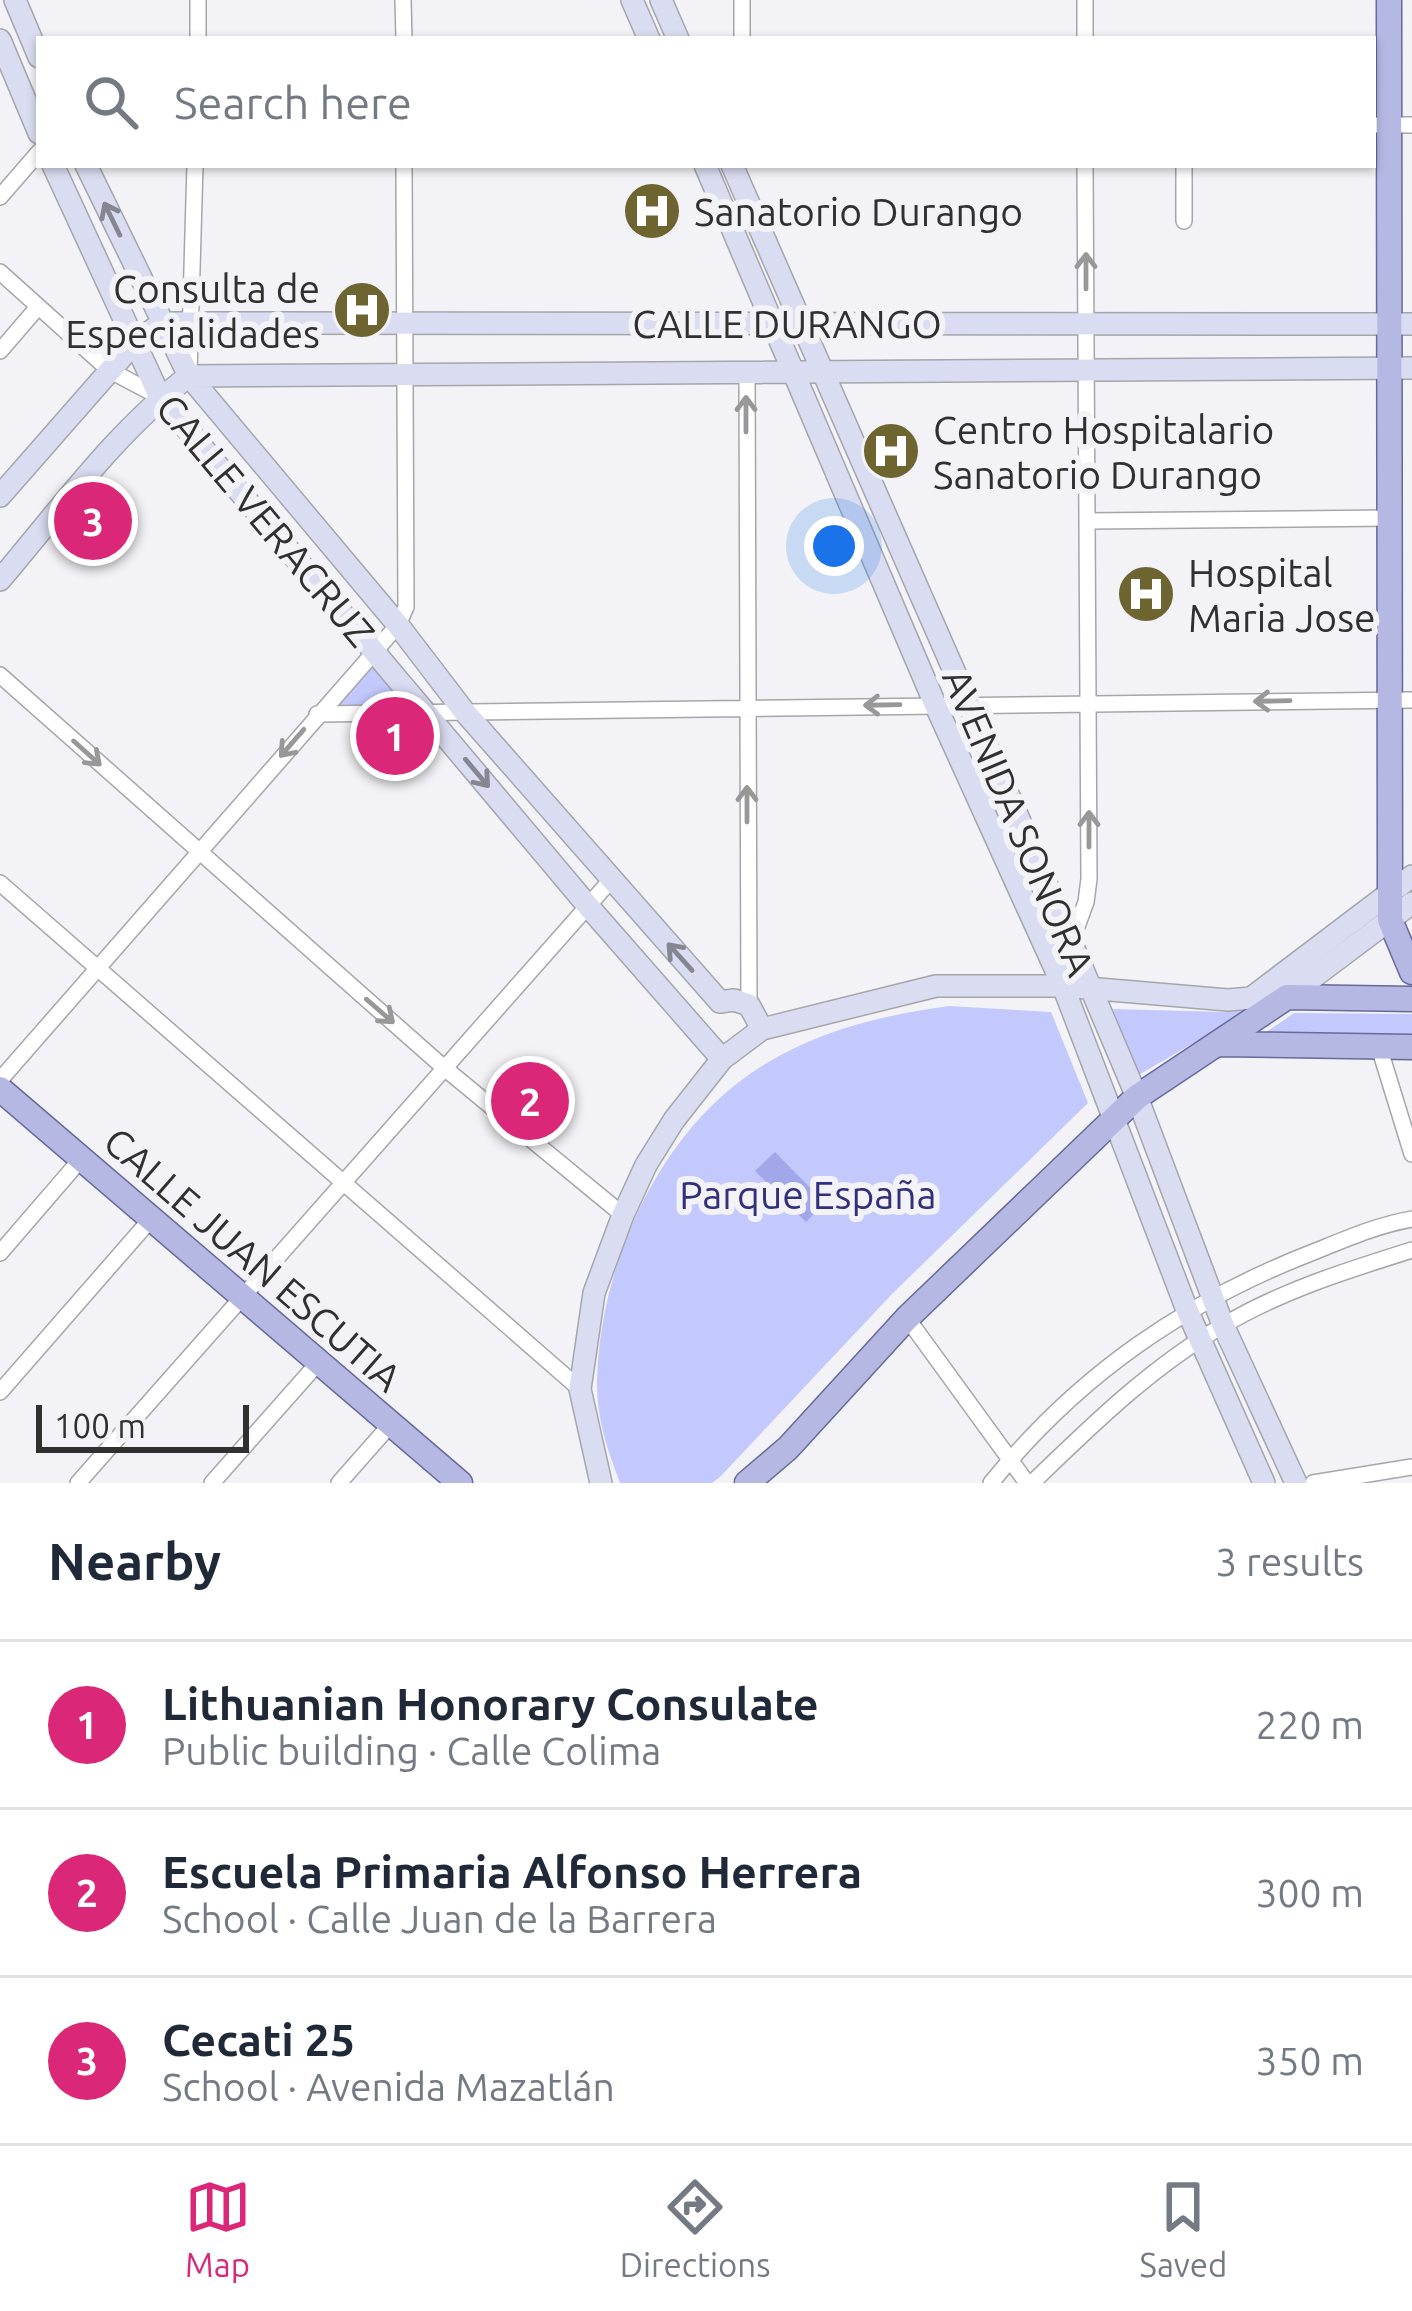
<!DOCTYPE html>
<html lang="en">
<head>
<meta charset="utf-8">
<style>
	:root { --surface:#fff; --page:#f2f2f3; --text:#1f2937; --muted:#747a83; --line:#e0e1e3; --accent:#db2777 }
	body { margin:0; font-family:Ubuntu,sans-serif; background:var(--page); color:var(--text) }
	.scale { position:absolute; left:36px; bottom:30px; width:213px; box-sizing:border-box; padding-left:12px; border:6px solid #303031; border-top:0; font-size:33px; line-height:42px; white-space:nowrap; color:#303031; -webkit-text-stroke:9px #f3f3f7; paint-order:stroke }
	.you { position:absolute; left:834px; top:546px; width:42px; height:42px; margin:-30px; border:9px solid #fff; border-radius:50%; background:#1a73e8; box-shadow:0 0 0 18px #1a73e833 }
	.badge { display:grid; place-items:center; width:78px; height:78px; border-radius:50%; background:var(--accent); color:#fff; font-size:39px; font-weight:700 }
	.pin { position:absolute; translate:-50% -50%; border:6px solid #fff; box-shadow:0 3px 12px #0006 }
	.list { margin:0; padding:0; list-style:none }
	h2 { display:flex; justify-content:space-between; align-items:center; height:156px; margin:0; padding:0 48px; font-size:51px }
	h2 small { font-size:39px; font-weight:400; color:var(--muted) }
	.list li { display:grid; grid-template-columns:78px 1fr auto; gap:36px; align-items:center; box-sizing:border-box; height:168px; padding:0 48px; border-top:3px solid var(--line) }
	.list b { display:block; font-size:45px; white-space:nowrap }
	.list p { margin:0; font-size:39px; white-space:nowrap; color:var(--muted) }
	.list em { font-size:39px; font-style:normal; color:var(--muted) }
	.icon { flex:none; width:66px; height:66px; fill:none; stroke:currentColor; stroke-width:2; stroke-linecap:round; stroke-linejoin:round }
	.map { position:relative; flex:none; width:1412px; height:1483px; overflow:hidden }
	.search { position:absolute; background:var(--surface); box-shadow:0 3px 9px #0004; left:36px; right:36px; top:36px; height:132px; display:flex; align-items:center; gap:30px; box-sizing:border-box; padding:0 42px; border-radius:0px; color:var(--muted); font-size:45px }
	.sheet { height:660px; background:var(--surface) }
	nav { display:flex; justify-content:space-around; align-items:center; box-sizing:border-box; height:168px; border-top:3px solid var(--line); background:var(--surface); font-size:33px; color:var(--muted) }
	nav a { display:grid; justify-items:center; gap:6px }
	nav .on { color:var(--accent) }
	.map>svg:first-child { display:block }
	.green { fill:#c3c9fd }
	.water { fill:#a1a7e9 }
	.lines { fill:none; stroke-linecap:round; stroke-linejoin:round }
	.street-casing { stroke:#a5a6a9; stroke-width:18 }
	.secondary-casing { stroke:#a5a6a9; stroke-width:24 }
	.primary-casing { stroke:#666a99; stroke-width:27 }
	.street { stroke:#fff; stroke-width:15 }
	.secondary { stroke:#dadcf1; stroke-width:21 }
	.primary { stroke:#b5b8e3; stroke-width:24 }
	.oneway { stroke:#858691 }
	.oneway2 { stroke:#989898 }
	.labels { text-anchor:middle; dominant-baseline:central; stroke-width:12; stroke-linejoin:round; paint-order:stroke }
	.poi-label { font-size:39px; fill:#303031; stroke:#f3f3f7; text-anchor:start }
	.street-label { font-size:39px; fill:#303031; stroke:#f3f3f7 }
	.park-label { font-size:39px; fill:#322f7b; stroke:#f3f3f7 }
</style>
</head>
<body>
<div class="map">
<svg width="1412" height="1483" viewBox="0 0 1412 1483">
	<rect width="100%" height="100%" fill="#f3f3f7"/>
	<path class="green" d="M372 664 407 705 335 707Z
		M1267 1000 1137 1076 1113 1009 1224 1012Z
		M949 1006 1051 1012 1088 1103 892 1294 720 1477 712 1483H620C608 1451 597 1420 597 1385 598 1274 652 1146 743 1079 804 1034 875 1016 949 1006Z
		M1294 1013 1412 1014V1036L1265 1033Z"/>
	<path class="water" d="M775 1152 825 1203 806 1222 755 1171Z"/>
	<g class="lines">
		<g class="street-casing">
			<path id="street" d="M403 0 404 39
				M1085 0V39
				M198 39V0
				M742 39V0
				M1373 125H1412
				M0 197 39 152
				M1184 221V165
				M0 272 109 370 160 397
				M0 351 38 307
				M747 371 749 1005
				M189 373 195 165
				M1087 521 1390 518
				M0 675 442 1066 623 1215
				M317 714 1412 700
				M0 883 580 1389
				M1071 943 1086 902 1089 879 1085 165
				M1379 1047 1412 1154
				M0 1080 398 625 406 607 404 165
				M0 1253 81 1159
				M907 1318 1027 1483
				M0 1392 151 1219
				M78 1483 610 881
				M212 1483 318 1363
				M339 1483 391 1424
				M991 1483C1079 1374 1186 1301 1316 1251 1348 1238 1378 1225 1412 1219
				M1032 1483C1091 1426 1152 1366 1224 1325 1281 1291 1348 1270 1412 1250
				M1313 1483 1412 1467"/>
		</g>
		<g class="secondary-casing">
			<path id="secondary" d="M15 0 39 57
				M632 0 649 39
				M661 0 678 39
				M0 40 39 133
				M53 165 160 397 588 906 722 1059
				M86 165 189 376 398 625 463 710 720 1002 734 1000 749 1005 762 1029
				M705 165 935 704 1063 986 1187 1310 1264 1483
				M732 165 1016 812 1137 1097 1223 1325 1296 1483
				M0 496 135 342 162 323 1412 324
				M0 580C59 511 116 431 189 376L1412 368
				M1287 997 1412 903
				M601 1483 580 1389 594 1293 623 1215 646 1165 674 1120 722 1059 762 1029 936 986H1063L1228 1000 1251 998 1412 876"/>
		</g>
		<g class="primary-casing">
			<path id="primary" d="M1389 0 1390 920 1412 972
				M1220 1044 1412 1047
				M0 1089 460 1483
				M747 1483 788 1448 907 1318 1137 1097 1287 997 1412 999"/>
		</g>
		<use href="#street" class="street"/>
		<use href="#secondary" class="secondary"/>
		<use href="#primary" class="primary"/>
	</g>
	<defs><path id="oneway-shaft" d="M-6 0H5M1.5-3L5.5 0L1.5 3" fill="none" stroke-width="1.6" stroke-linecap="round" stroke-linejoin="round" transform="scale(3)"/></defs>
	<g class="oneway">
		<use href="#oneway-shaft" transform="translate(112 219) rotate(-116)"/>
		<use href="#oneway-shaft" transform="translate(477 773) rotate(50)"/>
		<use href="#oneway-shaft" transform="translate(680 957) rotate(-132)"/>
	</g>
	<g class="oneway2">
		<use href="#oneway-shaft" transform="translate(1086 271) rotate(-90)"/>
		<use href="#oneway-shaft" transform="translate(746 414) rotate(-90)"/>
		<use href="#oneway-shaft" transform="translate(1272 701) rotate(179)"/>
		<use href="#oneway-shaft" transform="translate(882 705) rotate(179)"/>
		<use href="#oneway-shaft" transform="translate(292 743) rotate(131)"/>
		<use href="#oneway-shaft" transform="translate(87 753) rotate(42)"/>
		<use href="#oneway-shaft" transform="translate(747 804) rotate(-90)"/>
		<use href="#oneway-shaft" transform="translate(1089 829) rotate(-90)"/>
		<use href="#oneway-shaft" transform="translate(380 1011) rotate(41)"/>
	</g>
	<defs>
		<g id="hospital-disc" transform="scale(3)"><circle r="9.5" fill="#6d6430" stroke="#f3f3f7"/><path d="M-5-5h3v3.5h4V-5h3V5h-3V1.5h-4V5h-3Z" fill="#fff"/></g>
	</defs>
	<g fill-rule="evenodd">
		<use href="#hospital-disc" x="652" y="211"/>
		<use href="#hospital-disc" x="362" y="310"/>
		<use href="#hospital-disc" x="891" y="451"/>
		<use href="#hospital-disc" x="1146" y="594"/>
	</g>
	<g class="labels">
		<g class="poi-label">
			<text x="694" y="211">Sanatorio Durango</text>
			<text x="320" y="288" text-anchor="end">Consulta de<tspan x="320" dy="45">Especialidades</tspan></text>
			<text x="933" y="429">Centro Hospitalario<tspan x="933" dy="45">Sanatorio Durango</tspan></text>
			<text x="1188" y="572">Hospital<tspan x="1188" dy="45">Maria Jose</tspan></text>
		</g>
		<g class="street-label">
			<text x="787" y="323">CALLE DURANGO</text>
			<text transform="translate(266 520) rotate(50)">CALLE VERACRUZ</text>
			<text transform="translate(1019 822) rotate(67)">AVENIDA SONORA</text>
			<text transform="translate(253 1259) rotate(41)">CALLE JUAN ESCUTIA</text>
		</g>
		<g class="park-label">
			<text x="808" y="1194">Parque España</text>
		</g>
	</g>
</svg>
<div class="scale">100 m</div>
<div class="you"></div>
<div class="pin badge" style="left:395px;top:736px">1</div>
<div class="pin badge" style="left:530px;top:1101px">2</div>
<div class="pin badge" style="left:93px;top:521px">3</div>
<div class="search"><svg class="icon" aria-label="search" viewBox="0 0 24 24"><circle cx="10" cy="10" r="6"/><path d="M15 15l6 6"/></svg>Search here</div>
</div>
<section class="sheet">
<h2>Nearby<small>3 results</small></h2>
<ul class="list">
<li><span class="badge">1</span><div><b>Lithuanian Honorary Consulate</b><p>Public building · Calle Colima</p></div><em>220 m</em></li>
<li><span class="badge">2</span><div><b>Escuela Primaria Alfonso Herrera</b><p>School · Calle Juan de la Barrera</p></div><em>300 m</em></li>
<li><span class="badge">3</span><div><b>Cecati 25</b><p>School · Avenida Mazatlán</p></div><em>350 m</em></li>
</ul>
</section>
<nav>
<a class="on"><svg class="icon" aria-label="map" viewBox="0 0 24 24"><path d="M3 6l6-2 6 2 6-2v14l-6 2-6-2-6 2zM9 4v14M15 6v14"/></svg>Map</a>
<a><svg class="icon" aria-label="directions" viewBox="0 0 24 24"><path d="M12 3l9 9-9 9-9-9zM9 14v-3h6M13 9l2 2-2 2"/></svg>Directions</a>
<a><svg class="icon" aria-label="saved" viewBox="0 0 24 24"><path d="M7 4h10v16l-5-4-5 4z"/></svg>Saved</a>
</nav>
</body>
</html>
